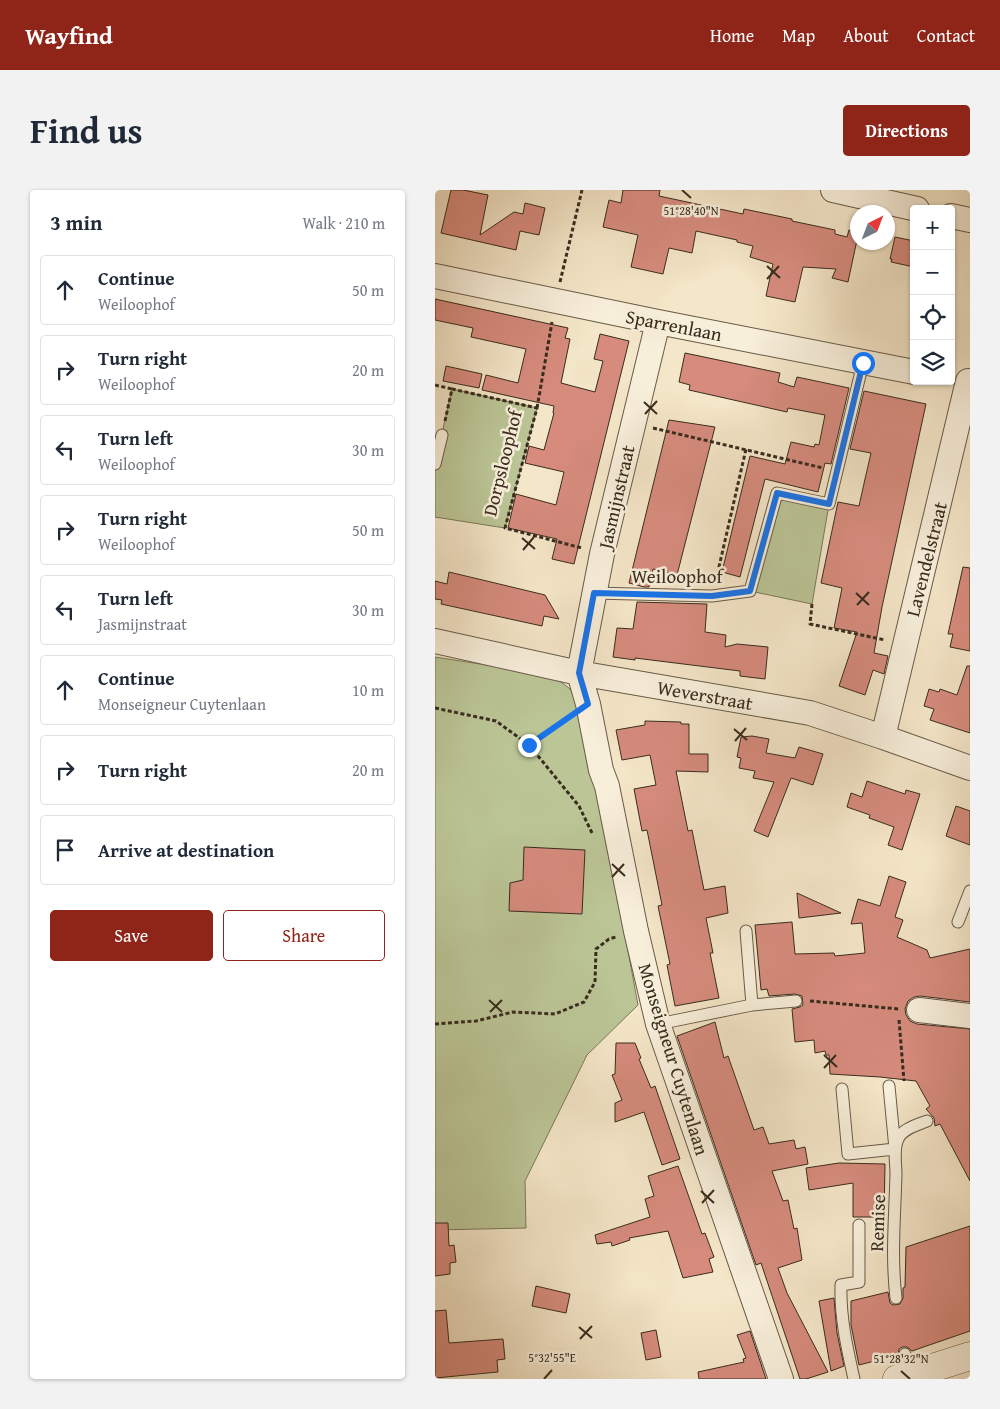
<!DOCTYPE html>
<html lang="en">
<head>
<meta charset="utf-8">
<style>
	:root { --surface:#fff; --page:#f2f2f3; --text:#1f2937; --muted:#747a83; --line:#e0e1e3; --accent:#8f2418 }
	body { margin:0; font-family:"Gentium Book Plus",serif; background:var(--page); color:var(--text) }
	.controls { position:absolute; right:15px; top:15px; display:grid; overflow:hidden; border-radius:5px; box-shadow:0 1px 4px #0004 }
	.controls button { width:45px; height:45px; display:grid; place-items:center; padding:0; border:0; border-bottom:1px solid var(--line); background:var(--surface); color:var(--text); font:25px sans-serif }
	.compass { position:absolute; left:415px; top:15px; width:45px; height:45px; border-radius:50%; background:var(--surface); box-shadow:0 1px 4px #0004; rotate:42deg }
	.stop { position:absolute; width:15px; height:15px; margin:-11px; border:4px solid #1a73e8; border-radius:50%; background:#fff }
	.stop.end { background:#1a73e8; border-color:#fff; box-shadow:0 1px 5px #0008 }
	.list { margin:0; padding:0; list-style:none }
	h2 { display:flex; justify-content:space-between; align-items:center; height:65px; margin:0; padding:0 20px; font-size:21px }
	h2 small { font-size:16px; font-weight:400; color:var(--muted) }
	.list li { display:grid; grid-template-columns:32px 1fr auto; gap:15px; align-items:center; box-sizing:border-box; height:70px; margin:0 10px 10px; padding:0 10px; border:1px solid var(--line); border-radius:5px }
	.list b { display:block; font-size:19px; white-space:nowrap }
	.list p { margin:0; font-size:16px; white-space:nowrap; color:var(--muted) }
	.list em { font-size:16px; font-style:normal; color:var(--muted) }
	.actions { display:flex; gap:10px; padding:15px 20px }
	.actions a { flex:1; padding:11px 0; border:1px solid var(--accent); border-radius:5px; text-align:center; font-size:18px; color:var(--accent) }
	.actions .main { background:var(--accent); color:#fff }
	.icon { flex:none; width:28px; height:28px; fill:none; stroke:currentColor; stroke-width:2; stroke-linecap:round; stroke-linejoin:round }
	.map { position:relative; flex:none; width:535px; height:1189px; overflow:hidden; border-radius:5px }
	header { display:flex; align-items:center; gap:30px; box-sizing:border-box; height:70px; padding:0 25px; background:var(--accent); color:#fff }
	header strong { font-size:24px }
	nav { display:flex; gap:28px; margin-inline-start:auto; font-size:18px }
	.intro { display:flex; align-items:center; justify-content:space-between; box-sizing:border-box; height:120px; padding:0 30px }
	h1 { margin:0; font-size:35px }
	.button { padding:12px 22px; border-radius:5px; background:var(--accent); color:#fff; font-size:18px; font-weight:700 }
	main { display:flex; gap:30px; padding:0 30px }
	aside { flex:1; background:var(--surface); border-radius:5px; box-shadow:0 1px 4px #0004 }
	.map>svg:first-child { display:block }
	.green { fill:#bbc596; stroke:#7a785a }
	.building { fill:#d68b7d; stroke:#392c1e }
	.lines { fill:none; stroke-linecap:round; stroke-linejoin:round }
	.service-casing { stroke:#685a48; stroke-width:13 }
	.minor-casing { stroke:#685a48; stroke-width:26 }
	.tertiary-casing { stroke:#685a48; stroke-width:29 }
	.path { stroke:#392c1e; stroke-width:3; stroke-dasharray:4 2.5; stroke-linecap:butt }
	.service { stroke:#f8efdb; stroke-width:11 }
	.minor { stroke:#f8efdb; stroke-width:24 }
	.tertiary { stroke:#f8efdb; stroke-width:28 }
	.route { stroke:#1a73e8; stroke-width:6 }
	.ticks { fill:none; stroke:#392c1e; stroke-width:2 }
	.labels { text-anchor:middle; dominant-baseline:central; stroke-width:5; stroke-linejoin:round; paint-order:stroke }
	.street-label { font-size:19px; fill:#392c1e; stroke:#f8efdb }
	.ticks-label { font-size:12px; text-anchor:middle; fill:#392c1e; stroke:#f8efdb; stroke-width:5; stroke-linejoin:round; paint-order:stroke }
</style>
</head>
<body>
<header>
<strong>Wayfind</strong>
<nav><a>Home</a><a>Map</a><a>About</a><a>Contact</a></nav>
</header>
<div class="intro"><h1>Find us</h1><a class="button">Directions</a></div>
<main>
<aside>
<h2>3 min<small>Walk · 210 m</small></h2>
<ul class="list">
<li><svg class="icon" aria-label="ahead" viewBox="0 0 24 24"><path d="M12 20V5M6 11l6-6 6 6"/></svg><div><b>Continue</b><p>Weiloophof</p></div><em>50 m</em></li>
<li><svg class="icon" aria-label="right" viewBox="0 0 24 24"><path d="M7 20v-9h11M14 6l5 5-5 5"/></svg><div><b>Turn right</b><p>Weiloophof</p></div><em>20 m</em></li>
<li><svg class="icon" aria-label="left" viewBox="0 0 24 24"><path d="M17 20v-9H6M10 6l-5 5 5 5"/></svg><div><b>Turn left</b><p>Weiloophof</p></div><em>30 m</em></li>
<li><svg class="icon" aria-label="right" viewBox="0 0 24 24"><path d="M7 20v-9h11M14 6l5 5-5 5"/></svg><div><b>Turn right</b><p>Weiloophof</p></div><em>50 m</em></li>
<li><svg class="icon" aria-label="left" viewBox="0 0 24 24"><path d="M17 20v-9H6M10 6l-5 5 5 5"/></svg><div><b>Turn left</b><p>Jasmijnstraat</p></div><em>30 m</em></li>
<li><svg class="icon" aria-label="ahead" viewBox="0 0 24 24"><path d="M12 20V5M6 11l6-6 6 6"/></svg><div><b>Continue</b><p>Monseigneur Cuytenlaan</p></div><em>10 m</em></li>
<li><svg class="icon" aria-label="right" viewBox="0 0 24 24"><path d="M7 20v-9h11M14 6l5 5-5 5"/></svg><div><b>Turn right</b></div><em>20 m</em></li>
<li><svg class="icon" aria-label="arrive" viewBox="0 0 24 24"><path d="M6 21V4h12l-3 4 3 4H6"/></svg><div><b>Arrive at destination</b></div></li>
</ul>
<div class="actions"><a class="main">Save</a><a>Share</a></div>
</aside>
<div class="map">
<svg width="535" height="1189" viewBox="0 0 535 1189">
	<rect width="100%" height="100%" fill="#f4e6c8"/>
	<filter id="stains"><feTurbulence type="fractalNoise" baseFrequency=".004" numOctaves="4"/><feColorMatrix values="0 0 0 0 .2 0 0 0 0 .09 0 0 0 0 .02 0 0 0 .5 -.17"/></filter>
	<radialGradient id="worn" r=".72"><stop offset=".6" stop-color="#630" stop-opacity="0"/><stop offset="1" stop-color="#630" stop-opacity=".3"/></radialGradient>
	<path class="green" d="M17 199 102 218 70 338 0 327V274Z
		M342 303 394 314 377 414 315 401Z
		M0 467 116 485 134 498 144 509 162 594 203 815 152 865 90 991 91 1038 0 1040Z"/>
	<path class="building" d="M16 0H28L53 5 45 45 79 22 88 24 90 13 110 18 104 45 85 41 81 60 6 43Z
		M188 0H225L224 6 308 24 309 19 357 29V31L400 40V44L412 47 414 40 422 42V50L413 92 397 88 401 79 368 77 360 112 331 106 338 74 315 67 318 56 302 52V50L261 41 257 63 234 58 228 84 196 77 203 45 168 37 174 10 186 13Z
		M460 47 479 51V77L456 72 457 69H455Z
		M0 109 133 138 130 148 135 149 126 193 160 202 168 171 159 169 165 144 194 151 139 374 117 369 122 349 73 338 81 304 121 315 129 282 90 273 94 256 109 260 119 223H118L119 216 47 200 51 185 83 193 91 159 36 147 38 138 0 130Z
		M250 163 345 183 343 192 359 197 362 187 414 198 396 274 390 273 383 302 330 289 305 387 287 382 315 266 350 274 356 252 379 257 380 254 384 255 390 225 353 218 352 222 254 200 255 195 244 192Z
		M11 176 47 184 44 198 8 191Z
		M429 201 491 214 447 417 439 463 453 466 449 484 438 480 430 505 404 496 422 442 399 438 407 398 386 393 403 312 424 316 430 289 436 263 415 259Z
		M234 230 280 237 242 385 218 379 214 397H209L194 393Z
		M528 377 535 378V461L515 457 518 444H513Z
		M14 382 110 405 124 429 109 426 107 436 6 414 7 410 0 409V391L12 394Z
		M202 412 272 414 270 442 291 445 290 457 302 454 333 457 330 489 305 486V481L200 468V470L178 467 182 438 198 439Z
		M532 476H535V543L495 530 499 519 489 516 494 499 504 502 505 499 522 505Z
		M210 531 246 532V534H254V564H273V582L241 581 253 641 257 640 269 700 290 696 293 723 271 728 278 763H275L284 808 240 816 232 775 235 774 223 716 227 715 212 640 207 641 199 599 221 595 215 565 187 570 181 540 210 535Z
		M317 546 334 549 331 563 360 568 364 557 388 564 378 595 356 588 333 647 319 641 339 592 318 588 320 581 304 578 306 568 302 567 306 547Z
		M432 591 470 604 471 600 485 604 467 660 453 655 459 637 434 628 435 625 412 617 416 603 427 607Z
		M521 616 535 621V655L511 646Z
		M89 657 150 660 147 724 74 721 75 693 88 690Z
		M454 686 471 692 460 727 468 730 462 747 492 760 495 768 535 759V812L485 806 479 807 473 811 470 819 471 825 475 831 482 834 535 839V991L505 934 500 936 499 928 491 919 495 916 481 891 445 887 395 884 394 865H391L390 861 380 863 379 850 360 852 357 819 365 817 368 815 367 806 360 804 334 806 332 799 326 800 320 735 357 732 360 764 399 763 400 766 430 763 427 733 416 734 423 709 445 716Z
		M362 703 406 723 364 728Z
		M280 832 289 868 293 866 319 940 328 937 334 954 359 950 361 959 370 957 373 974 337 981 348 1011 353 1010 359 1039 362 1038 367 1070 343 1078 352 1103 393 1182 371 1189H365L326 1073 321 1075 242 846Z
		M181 853H200L206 868 204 869 216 898 220 896 245 969 227 975 209 922 180 932V913L187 910 177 885 180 884Z
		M404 973 450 974 449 1027H418V993L374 1000 371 978Z
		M243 976 267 1044 270 1043 279 1067 274 1069 278 1082 248 1088 233 1041 194 1048 195 1050 177 1056 176 1052 162 1054 160 1045 215 1027 210 1009 219 1006 213 986Z
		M0 1033H13L14 1056 19 1055 21 1072 15 1073V1084L0 1086Z
		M535 1036V1141L477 1161 472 1157H467L464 1159 463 1165 424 1175 416 1135V1111L453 1102 455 1113 458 1115 465 1114 468 1108V1098L470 1097 471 1057Z
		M101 1096 135 1104 131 1123 97 1116Z
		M399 1108 402 1143 409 1176 396 1181 384 1111Z
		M11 1120 14 1153 68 1149 70 1169 62 1170 63 1182 0 1188V1121Z
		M221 1140 226 1167 211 1170 206 1143Z
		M315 1141 331 1189H264L263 1182 309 1172 308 1169 311 1168 302 1145Z"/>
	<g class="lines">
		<g class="service-casing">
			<path id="service" d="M0 274 7 245
				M159 403 277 406 315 401 342 303 394 314 428 173
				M523 732 535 701
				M317 815 361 811
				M223 834 317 815 311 741
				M407 899 413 964 460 959 454 896
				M461 1108C456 1066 460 1025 461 984 461 973 458 959 463 949 467 939 482 935 492 931
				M470 1164 476 1185
				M419 1189C412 1158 405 1127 406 1095L424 1092V1035"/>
		</g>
		<g class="minor-casing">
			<path id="minor" d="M398 0 482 19
				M516 26 535 30
				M0 86 223 132 479 182
				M223 132 167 364 144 483 153 514 166 580 172 596 201 741 223 834 346 1189
				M0 451 144 483 375 523 448 547 535 578
				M448 547 533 191
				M484 820 535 826"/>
		</g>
		<g class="tertiary-casing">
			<path id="tertiary" d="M462 1189 535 1166"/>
		</g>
		<path class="path" d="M125 92 147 0
			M0 195 17 199
			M102 218 117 132
			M10 231 17 199 102 218 70 338 147 358
			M218 238 388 278
			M281 390 311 259
			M377 414 375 434 450 450
			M0 518 61 531 94 555 144 616 158 645
			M94 555 134 527
			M375 811 464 819
			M464 830 469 891
			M0 834 41 831 78 822 120 824 149 812 160 792 161 759 174 749 181 747"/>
		<use href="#service" class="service"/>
		<use href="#minor" class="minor"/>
		<use href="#tertiary" class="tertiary"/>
	</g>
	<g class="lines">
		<path class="route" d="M94 555 153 514 144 483 159 403 277 406 315 401 342 303 394 314 428 173"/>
	</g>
	<path class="ticks" d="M247 0 256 8M332 76 345 88M332 89 344 76M209 212 222 224M210 224 222 211M87 348 100 359M88 360 99 347M421 403 434 415M422 415 434 402M299 539 312 550M300 551 311 538M177 674 190 686M177 687 189 674M54 810 67 822M55 822 67 810M389 865 402 877M389 878 401 865M266 1001 279 1013M267 1013 279 1000M144 1137 157 1148M145 1149 157 1136M466 1181 475 1189M109 1189 117 1180"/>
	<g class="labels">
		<g class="street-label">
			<text transform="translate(239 135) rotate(11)">Sparrenlaan</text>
			<text transform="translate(67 273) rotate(-76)">Dorpsloophof</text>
			<text transform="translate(181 307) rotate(-77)">Jasmijnstraat</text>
			<text transform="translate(491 369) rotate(-76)">Lavendelstraat</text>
			<text x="242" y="386">Weiloophof</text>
			<text transform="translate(270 505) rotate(10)">Weverstraat</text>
			<text transform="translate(239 869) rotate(73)">Monseigneur Cuytenlaan</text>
			<text transform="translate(442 1033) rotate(-88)">Remise</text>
		</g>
	</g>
	<g class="ticks-label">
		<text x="256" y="25">51°28'40"N</text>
		<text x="117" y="1172">5°32'55"E</text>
		<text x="466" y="1173">51°28'32"N</text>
	</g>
	<rect width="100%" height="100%" filter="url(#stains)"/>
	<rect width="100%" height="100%" fill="url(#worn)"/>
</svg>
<div class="controls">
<button>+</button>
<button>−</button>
<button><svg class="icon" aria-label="locate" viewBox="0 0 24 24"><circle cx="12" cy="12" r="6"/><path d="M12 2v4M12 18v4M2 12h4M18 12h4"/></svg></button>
<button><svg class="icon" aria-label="layers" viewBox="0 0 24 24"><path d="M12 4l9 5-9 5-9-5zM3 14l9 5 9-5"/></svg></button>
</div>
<svg class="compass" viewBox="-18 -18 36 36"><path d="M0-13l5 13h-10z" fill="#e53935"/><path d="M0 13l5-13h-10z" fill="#747a83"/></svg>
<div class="stop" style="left:428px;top:173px"></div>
<div class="stop end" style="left:94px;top:555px"></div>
</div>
</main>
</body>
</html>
